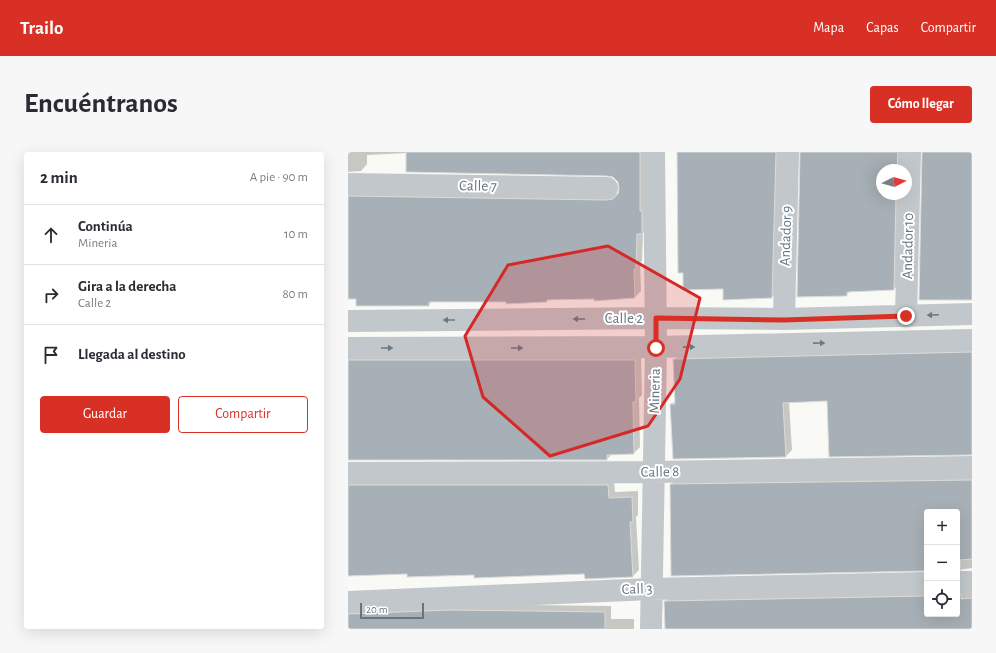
<!DOCTYPE html>
<html lang="es">
<head>
<meta charset="utf-8">
<style>
	:root { --surface:#fff; --page:#f7f7f7; --text:#2b2b33; --muted:#7c7c81; --line:#e1e1e2; --accent:#d93025 }
	body { margin:0; font-family:"Alegreya Sans",sans-serif; background:var(--page); color:var(--text) }
	.controls { position:absolute; right:12px; bottom:12px; display:grid; overflow:hidden; border-radius:4px; box-shadow:0 4px 16px #0002 }
	.controls button { width:36px; height:36px; display:grid; place-items:center; padding:0; border:0; border-bottom:1px solid var(--line); background:var(--surface); color:var(--text); font:20px sans-serif }
	.compass { position:absolute; left:528px; top:12px; width:36px; height:36px; border-radius:50%; background:var(--surface); box-shadow:0 4px 16px #0002; rotate:84deg }
	.scale { position:absolute; left:12px; bottom:10px; width:64px; box-sizing:border-box; padding-left:4px; border:2px solid #647682; border-top:0; font-size:11px; line-height:14px; white-space:nowrap; color:#647682; -webkit-text-stroke:3px #fff; paint-order:stroke }
	.stop { position:absolute; width:12px; height:12px; margin:-9px; border:3px solid #d93025; border-radius:50%; background:#fff }
	.stop.end { background:#d93025; border-color:#fff; box-shadow:0 1px 4px #0008 }
	.list { margin:0; padding:0; list-style:none }
	h2 { display:flex; justify-content:space-between; align-items:center; height:52px; margin:0; padding:0 16px; font-size:17px }
	h2 small { font-size:13px; font-weight:400; color:var(--muted) }
	.list li { display:grid; grid-template-columns:26px 1fr auto; gap:12px; align-items:center; box-sizing:border-box; height:60px; padding:0 16px; border-top:1px solid var(--line) }
	.list b { display:block; font-size:15px; white-space:nowrap }
	.list p { margin:0; font-size:13px; white-space:nowrap; color:var(--muted) }
	.list em { font-size:13px; font-style:normal; color:var(--muted) }
	.actions { display:flex; gap:8px; padding:12px 16px }
	.actions a { flex:1; padding:9px 0; border:1px solid var(--accent); border-radius:4px; text-align:center; font-size:14px; color:var(--accent) }
	.actions .main { background:var(--accent); color:#fff }
	.icon { flex:none; width:22px; height:22px; fill:none; stroke:currentColor; stroke-width:2; stroke-linecap:round; stroke-linejoin:round }
	.map { position:relative; flex:none; width:624px; height:477px; overflow:hidden; border-radius:4px }
	header { display:flex; align-items:center; gap:24px; box-sizing:border-box; height:56px; padding:0 20px; background:var(--accent); color:#fff }
	header strong { font-size:19px }
	nav { display:flex; gap:22px; margin-inline-start:auto; font-size:14px }
	.intro { display:flex; align-items:center; justify-content:space-between; box-sizing:border-box; height:96px; padding:0 24px }
	h1 { margin:0; font-size:28px }
	.button { padding:10px 18px; border-radius:4px; background:var(--accent); color:#fff; font-size:14px; font-weight:700 }
	main { display:flex; gap:24px; padding:0 24px }
	aside { flex:1; background:var(--surface); border-radius:4px; box-shadow:0 4px 16px #0002 }
	.map>svg:first-child { display:block }
	.shadow { fill:#0003 }
	.building { fill:#a7b0b6; stroke:#dbdbd9 }
	.lines { fill:none; stroke-linecap:round; stroke-linejoin:round }
	.minor { stroke:#c2c7cb; stroke-width:22 }
	.oneway { fill:#697a86 }
	.route { stroke:#d93025; stroke-width:5 }
	.marked { fill:#d62828; fill-opacity:0.2; stroke:#d62828; stroke-width:3; stroke-linejoin:round }
	.labels { text-anchor:middle; dominant-baseline:central; stroke-width:4; stroke-linejoin:round; paint-order:stroke }
	.street-label { font-size:15px; fill:#647682; stroke:#fff }
</style>
</head>
<body>
<header>
<strong>Trailo</strong>
<nav><a>Mapa</a><a>Capas</a><a>Compartir</a></nav>
</header>
<div class="intro"><h1>Encuéntranos</h1><a class="button">Cómo llegar</a></div>
<main>
<aside>
<h2>2 min<small>A pie · 90 m</small></h2>
<ul class="list">
<li><svg class="icon" aria-label="ahead" viewBox="0 0 24 24"><path d="M12 20V5M6 11l6-6 6 6"/></svg><div><b>Continúa</b><p>Mineria</p></div><em>10 m</em></li>
<li><svg class="icon" aria-label="right" viewBox="0 0 24 24"><path d="M7 20v-9h11M14 6l5 5-5 5"/></svg><div><b>Gira a la derecha</b><p>Calle 2</p></div><em>80 m</em></li>
<li><svg class="icon" aria-label="arrive" viewBox="0 0 24 24"><path d="M6 21V4h12l-3 4 3 4H6"/></svg><div><b>Llegada al destino</b></div></li>
</ul>
<div class="actions"><a class="main">Guardar</a><a>Compartir</a></div>
</aside>
<div class="map">
<svg width="624" height="477" viewBox="0 0 624 477">
	<rect width="100%" height="100%" fill="#f9f9f6"/>
	<path class="shadow" d="M0 0H298L300 75 295 81 294 109 292 111 293 139 287 145 201 147 198 149H84L81 153H9V146H0V36L266 43 271 41 272 37 271 29 266 24 59 1 19 3V12L13 19 0 20Z
		M330 0H433L430 139 424 145Z
		M454 0H555V18H534V42H554L552 131 546 137 503 139 498 143Z
		M624 195V302L480 248 441 250 444 298 438 304 323 253 328 248 326 208 332 202Z
		M0 202H293L294 243 291 246 292 295 286 301 264 302 259 307H0Z
		M624 322V416L609 418V360H579V418L323 333 329 326Z
		M0 326 266 327 267 340 290 339V363L288 365 291 418 285 424 237 421 127 422 60 421 0 423Z
		M609 435 624 436V477H318L317 450 324 444 579 438V462H609Z
		M109 452 263 454V467H286V477H0V454Z"/>
	<path class="building" d="M58 0H292V59H294V82H289L288 117H286L287 146 246 149V147L199 148V150L158 152V150H81V154H8V147H0V44L259 48 265 47 270 42 271 37 270 30 265 25 259 24 58 20Z
		M329 0H428L424 146 375 148V137L335 138V121H330Z
		M452 0H550L549 18H534V42H548L546 138 499 140V144L449 145Z
		M574 0H624V148H571Z
		M624 200V303L481 305 479 249 435 251 438 305 325 307 322 252H327L325 207Z
		M0 208H287L288 250H285L286 302 259 303V308H0Z
		M624 328V407L612 408 613 418H609V360H579V419L323 424 322 332Z
		M0 333H260L261 346 284 345 285 370H282L285 425 237 427 236 422 126 426V423L59 425V422L0 424Z
		M609 442H613V447L624 446V477H317L316 449 579 444V462H609Z
		M102 458 257 460V477H0V462Z"/>
	<g class="lines">
		<path class="minor" d="M0 32 259 36
			M558 164 562 0
			M436 167 440 0
			M0 169 308 166 436 167 624 162
			M0 196 308 195 624 188
			M0 321 305 320 624 315
			M609 430H624
			M0 450 303 437 579 431
			M303 477 308 195 306 0"/>
	</g>
	<defs><path id="oneway-solid" d="M-6-.8H1V-3.2L6.5 0L1 3.2V.8H-6Z"/></defs>
	<g class="oneway">
		<use href="#oneway-solid" transform="translate(585 163) rotate(178)"/>
		<use href="#oneway-solid" transform="translate(231 167) rotate(180)"/>
		<use href="#oneway-solid" transform="translate(101 168) rotate(180)"/>
		<use href="#oneway-solid" transform="translate(471 191) rotate(-1)"/>
		<use href="#oneway-solid" transform="translate(341 195) rotate(-1)"/>
		<use href="#oneway-solid" transform="translate(39 196)"/>
		<use href="#oneway-solid" transform="translate(169 196)"/>
	</g>
	<g class="lines">
		<path class="route" d="M308 196V166L436 168 558 164"/>
	</g>
	<path class="marked" d="M260 94 352 146 332 227 300 274 202 304 135 245 117 184 160 113Z"/>
	<g class="labels">
		<g class="street-label">
			<text transform="translate(130 34) rotate(1)">Calle 7</text>
			<text transform="translate(438 84) rotate(-88)">Andador 9</text>
			<text transform="translate(560 94) rotate(-89)">Andador 10</text>
			<text x="276" y="166">Calle 2</text>
			<text transform="translate(307 239) rotate(-89)">Mineria</text>
			<text transform="translate(312 320) rotate(-1)">Calle 8</text>
			<text transform="translate(289 437) rotate(-2)">Call 3</text>
		</g>
	</g>
</svg>
<div class="controls">
<button>+</button>
<button>−</button>
<button><svg class="icon" aria-label="locate" viewBox="0 0 24 24"><circle cx="12" cy="12" r="6"/><path d="M12 2v4M12 18v4M2 12h4M18 12h4"/></svg></button>
</div>
<svg class="compass" viewBox="-18 -18 36 36"><path d="M0-13l5 13h-10z" fill="#e53935"/><path d="M0 13l5-13h-10z" fill="#7c7c81"/></svg>
<div class="scale">20 m</div>
<div class="stop" style="left:308px;top:196px"></div>
<div class="stop end" style="left:558px;top:164px"></div>
</div>
</main>
</body>
</html>
